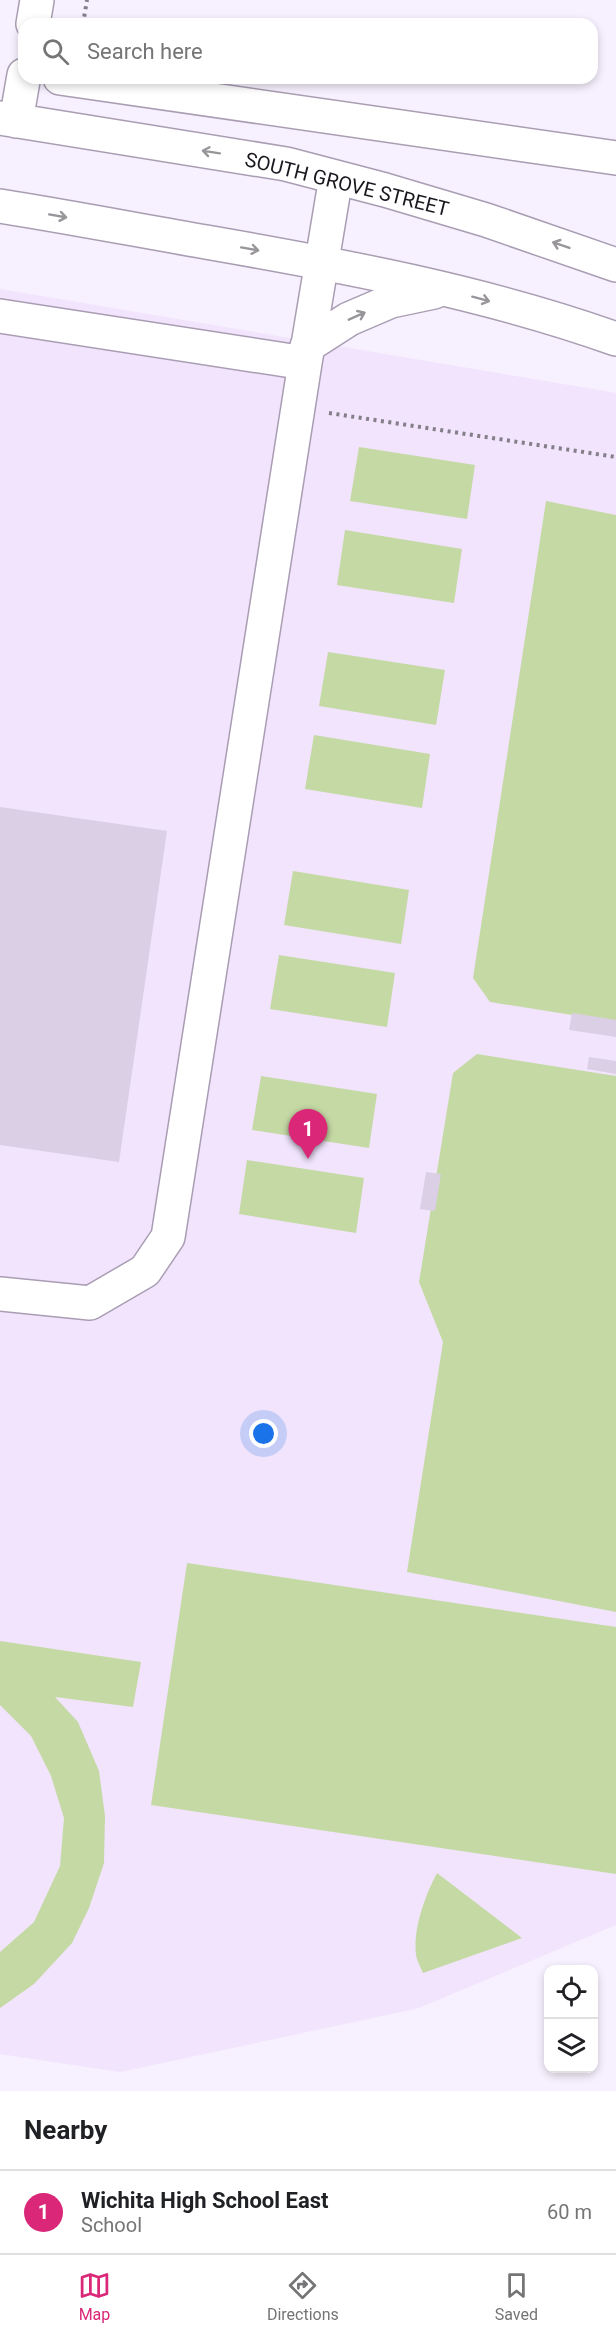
<!DOCTYPE html>
<html lang="en">
<head>
<meta charset="utf-8">
<style>
	:root { --surface:#fff; --page:#f6f6f6; --text:#202124; --muted:#757577; --line:#e0e0e0; --accent:#db2777 }
	body { margin:0; font-family:Roboto,sans-serif; background:var(--page); color:var(--text) }
	.controls { position:absolute; right:18px; bottom:18px; display:grid; overflow:hidden; border-radius:12px; box-shadow:0 3px 9px #0003 }
	.controls button { width:54px; height:54px; display:grid; place-items:center; padding:0; border:0; border-bottom:2px solid var(--line); background:var(--surface); color:var(--text); font:30px sans-serif }
	.you { position:absolute; left:264px; top:1434px; width:21px; height:21px; margin:-15px; border:4px solid #fff; border-radius:50%; background:#1a73e8; box-shadow:0 0 0 9px #1a73e833 }
	.badge { display:grid; place-items:center; width:39px; height:39px; border-radius:50%; background:var(--accent); color:#fff; font-size:20px; font-weight:700 }
	.pin { position:absolute; translate:-50% -50px; filter:drop-shadow(0 2px 3px #0008) }
	.pin::after { content:''; position:absolute; top:32px; width:21px; height:18px; background:inherit; clip-path:polygon(0 0,100% 0,50% 100%) }
	.list { margin:0; padding:0; list-style:none }
	h2 { display:flex; justify-content:space-between; align-items:center; height:78px; margin:0; padding:0 24px; font-size:26px }
	h2 small { font-size:20px; font-weight:400; color:var(--muted) }
	.list li { display:grid; grid-template-columns:39px 1fr auto; gap:18px; align-items:center; box-sizing:border-box; height:84px; padding:0 24px; border-top:2px solid var(--line) }
	.list b { display:block; font-size:22px; white-space:nowrap }
	.list p { margin:0; font-size:20px; white-space:nowrap; color:var(--muted) }
	.list em { font-size:20px; font-style:normal; color:var(--muted) }
	.icon { flex:none; width:33px; height:33px; fill:none; stroke:currentColor; stroke-width:2; stroke-linecap:round; stroke-linejoin:round }
	.map { position:relative; flex:none; width:616px; height:2091px; overflow:hidden }
	.search { position:absolute; background:var(--surface); box-shadow:0 3px 9px #0003; left:18px; right:18px; top:18px; height:66px; display:flex; align-items:center; gap:15px; box-sizing:border-box; padding:0 21px; border-radius:18px; color:var(--muted); font-size:22px }
	.sheet { height:162px; background:var(--surface) }
	nav { display:flex; justify-content:space-around; align-items:center; box-sizing:border-box; height:84px; border-top:2px solid var(--line); background:var(--surface); font-size:16px; color:var(--muted) }
	nav a { display:grid; justify-items:center; gap:3px }
	nav .on { color:var(--accent) }
	.map>svg:first-child { display:block }
	.built { fill:#f1e4fc }
	.green { fill:#c5d9a5 }
	.building { fill:#dbcfe6 }
	.lines { fill:none; stroke-linecap:round; stroke-linejoin:round }
	.minor-casing { stroke:#a99db3; stroke-width:36 }
	.path { stroke:#837e89; stroke-width:4; stroke-dasharray:3 4.5; stroke-linecap:butt }
	.minor { stroke:#fff; stroke-width:33 }
	.oneway { stroke:#98969a }
	.labels { text-anchor:middle; dominant-baseline:central; stroke-width:4.5; stroke-linejoin:round; paint-order:stroke }
	.street-label { font-size:20px; fill:#1a161e; stroke:#fff }
</style>
</head>
<body>
<div class="map">
<svg width="616" height="2091" viewBox="0 0 616 2091">
	<rect width="100%" height="100%" fill="#f7f0fe"/>
	<path class="built" d="M0 289 616 393V1925L419 2008 120 2072 0 2054Z"/>
	<path class="green" d="M359 447 475 465 467 519 350 501Z
		M546 501 616 515V1022L490 1002 473 978Z
		M345 530 462 549 454 603 337 585Z
		M328 652 445 670 436 725 319 706Z
		M314 735 430 754 422 808 305 789Z
		M293 871 409 890 401 944 284 925Z
		M279 955 395 973 387 1027 270 1009Z
		M477 1054 616 1076V1612L407 1572 443 1342 419 1282 453 1073Z
		M261 1076 377 1094 369 1148 252 1130Z
		M247 1160 364 1178 356 1233 239 1214Z
		M187 1563 616 1627V1874L151 1805Z
		M0 1641 141 1662 133 1707 55 1697 78 1722 99 1771 105 1816 104 1863 89 1908 72 1943 34 1984 0 2008V1952L34 1922 60 1866 64 1818 51 1776 31 1736 0 1705Z
		M437 1873 522 1938 423 1973C421 1968 417 1961 416 1955 413 1928 425 1896 437 1873Z"/>
	<path class="building" d="M0 807 167 831 119 1162 0 1145Z
		M572 1013 616 1020V1037L569 1030Z
		M589 1057 616 1061V1074L587 1069Z
		M426 1172 441 1174 435 1211 420 1209Z"/>
	<g class="lines">
		<g class="minor-casing">
			<path id="minor" d="M33 24 37 0
				M60 78 616 158
				M0 118 286 164 385 190 486 220 616 265
				M16 121 24 75
				M0 206C69 217 137 230 206 242 344 266 484 292 616 339
				M0 316 305 363
				M307 346 349 319 391 301 434 292
				M0 1294 90 1303 145 1271 168 1237 305 363 336 177"/>
		</g>
		<path class="path" d="M83 24 87 0
			M329 413 616 457"/>
		<use href="#minor" class="minor"/>
	</g>
	<defs><path id="oneway-shaft" d="M-6 0H5M1.5-3L5.5 0L1.5 3" fill="none" stroke-width="1.6" stroke-linecap="round" stroke-linejoin="round" transform="scale(1.5)"/></defs>
	<g class="oneway">
		<use href="#oneway-shaft" transform="translate(211 152) rotate(-171)"/>
		<use href="#oneway-shaft" transform="translate(58 216) rotate(10)"/>
		<use href="#oneway-shaft" transform="translate(561 245) rotate(-161)"/>
		<use href="#oneway-shaft" transform="translate(250 249) rotate(10)"/>
		<use href="#oneway-shaft" transform="translate(481 299) rotate(15)"/>
		<use href="#oneway-shaft" transform="translate(357 316) rotate(-24)"/>
	</g>
	<g class="labels">
		<g class="street-label">
			<text transform="translate(347 184) rotate(14)">SOUTH GROVE STREET</text>
		</g>
	</g>
</svg>
<div class="controls">
<button><svg class="icon" aria-label="locate" viewBox="0 0 24 24"><circle cx="12" cy="12" r="6"/><path d="M12 2v4M12 18v4M2 12h4M18 12h4"/></svg></button>
<button><svg class="icon" aria-label="layers" viewBox="0 0 24 24"><path d="M12 4l9 5-9 5-9-5zM3 14l9 5 9-5"/></svg></button>
</div>
<div class="you"></div>
<div class="pin badge" style="left:308px;top:1159px">1</div>
<div class="search"><svg class="icon" aria-label="search" viewBox="0 0 24 24"><circle cx="10" cy="10" r="6"/><path d="M15 15l6 6"/></svg>Search here</div>
</div>
<section class="sheet">
<h2>Nearby<small></small></h2>
<ul class="list">
<li><span class="badge">1</span><div><b>Wichita High School East</b><p>School</p></div><em>60 m</em></li>
</ul>
</section>
<nav>
<a class="on"><svg class="icon" aria-label="map" viewBox="0 0 24 24"><path d="M3 6l6-2 6 2 6-2v14l-6 2-6-2-6 2zM9 4v14M15 6v14"/></svg>Map</a>
<a><svg class="icon" aria-label="directions" viewBox="0 0 24 24"><path d="M12 3l9 9-9 9-9-9zM9 14v-3h6M13 9l2 2-2 2"/></svg>Directions</a>
<a><svg class="icon" aria-label="saved" viewBox="0 0 24 24"><path d="M7 4h10v16l-5-4-5 4z"/></svg>Saved</a>
</nav>
</body>
</html>
